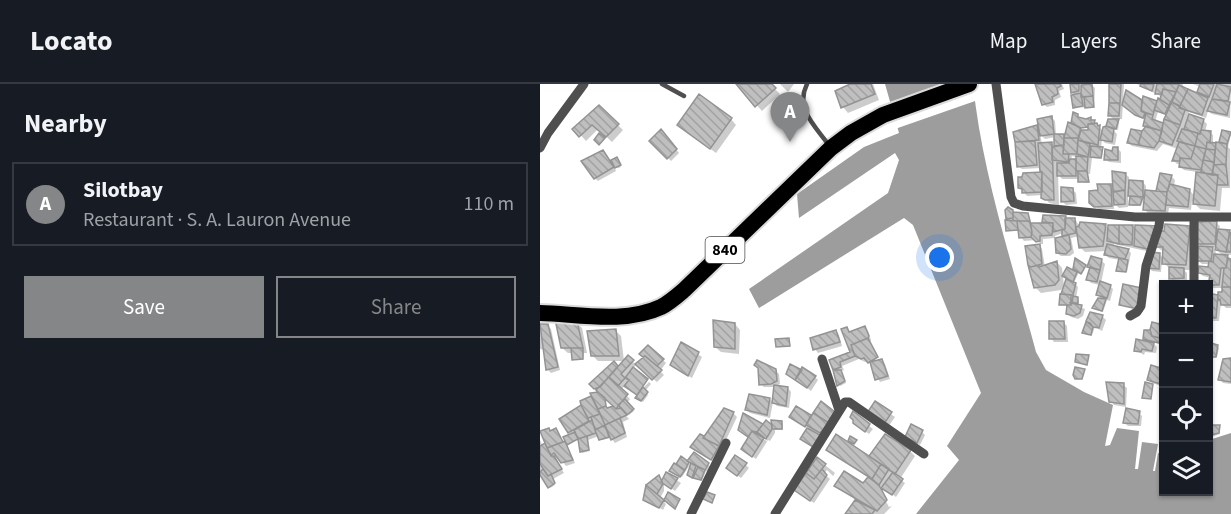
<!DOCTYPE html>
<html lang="en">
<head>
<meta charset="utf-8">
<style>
	:root { --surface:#171b24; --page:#20242c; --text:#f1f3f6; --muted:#9ea1a6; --line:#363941; --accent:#858687 }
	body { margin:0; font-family:"Source Sans 3",sans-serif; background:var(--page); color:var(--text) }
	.controls { position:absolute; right:18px; bottom:18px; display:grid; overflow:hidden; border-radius:0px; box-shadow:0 2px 4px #0004 }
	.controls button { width:54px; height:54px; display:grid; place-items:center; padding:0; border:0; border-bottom:2px solid var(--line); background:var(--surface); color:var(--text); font:30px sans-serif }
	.you { position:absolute; left:400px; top:174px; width:21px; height:21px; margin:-15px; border:4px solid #fff; border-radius:50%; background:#1a73e8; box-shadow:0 0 0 9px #1a73e833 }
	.badge { display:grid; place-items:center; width:39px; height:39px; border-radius:50%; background:var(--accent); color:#fff; font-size:20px; font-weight:700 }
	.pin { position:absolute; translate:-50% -50px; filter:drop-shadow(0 2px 3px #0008) }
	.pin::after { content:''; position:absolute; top:32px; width:21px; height:18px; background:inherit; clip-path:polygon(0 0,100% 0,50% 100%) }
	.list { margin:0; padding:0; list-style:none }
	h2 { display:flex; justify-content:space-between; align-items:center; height:78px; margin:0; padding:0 24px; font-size:26px }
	h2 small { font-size:20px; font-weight:400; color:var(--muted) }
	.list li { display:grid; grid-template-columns:39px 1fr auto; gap:18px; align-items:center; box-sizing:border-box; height:84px; margin:0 12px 12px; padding:0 12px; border:2px solid var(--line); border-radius:0px }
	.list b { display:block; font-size:22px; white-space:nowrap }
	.list p { margin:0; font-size:20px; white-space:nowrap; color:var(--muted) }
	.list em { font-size:20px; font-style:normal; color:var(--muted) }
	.actions { display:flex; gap:12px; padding:18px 24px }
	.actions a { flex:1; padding:14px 0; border:2px solid var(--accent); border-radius:0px; text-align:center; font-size:21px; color:var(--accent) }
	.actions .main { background:var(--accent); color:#fff }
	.icon { flex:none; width:33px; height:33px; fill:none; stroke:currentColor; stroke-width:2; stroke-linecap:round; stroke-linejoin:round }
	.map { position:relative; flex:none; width:691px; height:430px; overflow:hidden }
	header { display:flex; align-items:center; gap:36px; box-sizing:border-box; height:84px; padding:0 30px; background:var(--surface); border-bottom:2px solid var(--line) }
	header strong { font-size:28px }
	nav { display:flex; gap:33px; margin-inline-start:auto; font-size:21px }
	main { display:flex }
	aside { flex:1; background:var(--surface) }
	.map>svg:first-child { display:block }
	.water { fill:#9d9d9d }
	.pier { fill:#fff }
	.shadow { fill:#0003; fill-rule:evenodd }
	.building { fill:url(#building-back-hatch); stroke:#939393; stroke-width:1.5 }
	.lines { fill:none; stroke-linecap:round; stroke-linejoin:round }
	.highway-casing { stroke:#dbdbdb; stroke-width:20 }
	.lane { stroke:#4f4f4f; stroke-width:4.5 }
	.street { stroke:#4f4f4f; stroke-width:9 }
	.highway { stroke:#000; stroke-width:16 }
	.labels { text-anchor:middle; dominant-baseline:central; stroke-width:4.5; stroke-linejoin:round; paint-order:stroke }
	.shield { fill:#fff; stroke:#4c4c4c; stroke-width:1.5 }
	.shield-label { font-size:16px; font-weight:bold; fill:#000 }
</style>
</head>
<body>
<header>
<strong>Locato</strong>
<nav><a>Map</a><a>Layers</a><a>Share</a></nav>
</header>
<main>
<aside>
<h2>Nearby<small></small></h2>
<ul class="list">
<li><span class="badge">A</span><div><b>Silotbay</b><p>Restaurant · S. A. Lauron Avenue</p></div><em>110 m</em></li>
</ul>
<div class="actions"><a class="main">Save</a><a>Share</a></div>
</aside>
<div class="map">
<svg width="691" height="430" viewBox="0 0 691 430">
	<defs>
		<pattern id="building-back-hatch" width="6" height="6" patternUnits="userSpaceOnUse" patternTransform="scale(1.5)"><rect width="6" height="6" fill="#bfbfbf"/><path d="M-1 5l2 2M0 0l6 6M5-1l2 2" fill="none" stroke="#a2a2a2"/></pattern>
	</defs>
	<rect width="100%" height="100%" fill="#fff"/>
	<path class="water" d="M345 0H433C442 89 473 182 496 268L506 286 544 308 573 321 565 362 570 361 577 344 599 347 595 385H598L602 358 618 360 613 387H615L618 369 623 370 624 408H668L669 356 691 349V430H376L419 376 407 362 441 309 373 141 364 134 219 224 209 205 348 109 359 76 355 69 259 134 257 110 324 63 359 49Z"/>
	<path class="pier" d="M436 0 438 16 355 45 348 21Z"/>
	<path class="shadow" d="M198 0H230L240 10 222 27Z
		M240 0H254L248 8Z
		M314 0H333L339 16 308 29 303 23Z
		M497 0H522L524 5 519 7 521 13 515 16V21L507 23 503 20Z
		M531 0H539L540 11 552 1 555 4 554 24 534 23 535 12 532 8Z
		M570 0H584L583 19 587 9 603 18 621 17 622 13 597 0H643L642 4 658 11 661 3 653 0H691L690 34 672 30 668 27 666 34 649 28 648 32 663 36 667 40 665 48H670L673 51V60L684 61 680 58 691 50 688 63 690 65V104H682L680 127 660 125 652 117 651 126 629 124 628 130 608 129 605 126V112L601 122H592V114L588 110V123L579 124 574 119V125H559L555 122 559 107 570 102 574 106 585 90 589 93V97L603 98 606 102V108L617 109 621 91 631 92 635 96 634 102 649 106 655 112 657 88 644 86 641 83V80H637L634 77 638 65 623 60 617 67 592 62 588 59 602 49 607 43 606 36 600 34 583 19 582 35H577L579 38 578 46 571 44 577 50 575 61 565 59 562 55 561 64 563 66 562 75 552 74 550 90H548L549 99 541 98 540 95H522L518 90 519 121 509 119 503 111 487 112 480 104 502 89 501 84 482 85 478 82 475 49 496 43 501 47 511 33 515 37 516 51H524L527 54 534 30 541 35 551 34 563 47 572 46 568 42 574 36 570 32ZM618 28 627 31 624 41 615 38ZM540 42H550L549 48 538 47ZM500 50 505 55 515 53V64L511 60H502ZM532 72 543 75 531 76Z
		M59 23 83 46 72 58 58 45 46 57 35 45Z
		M191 35 196 41 176 69 145 46Z
		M124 50 139 69 131 77 111 57Z
		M577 64 581 68V79L569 78 565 75Z
		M77 75 81 83 78 84 73 79 76 87 58 97 55 94 70 78Z
		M532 105 536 109 537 120 526 121 522 117Z
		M472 130H487L490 139 504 141V132L535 135 538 140 566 142 570 146 593 142 596 146 621 149 649 144 655 149 651 186H644L647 189V197L634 198 630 194 629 184 622 177 621 188 612 187 608 183 611 168 574 160V163L588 166 591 169 587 188 579 187 580 176 569 174 566 171 567 167 545 168 540 163 539 152 531 154 534 169 530 172H521L517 169 524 154 523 149 515 152V154L503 155V160H501L496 156 484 157 481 153 480 147H468L471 138 467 134ZM617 163 624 168V175L619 170H615Z
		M676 139 680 142 679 146 691 149V171L685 170 691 176V224H686L681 219 679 237H668V211L680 213 683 210 684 204H673L670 201 671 194 663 192 659 189 669 184 670 180H662L658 177 660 161 658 160ZM671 163H677V166L683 172H675L676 168Z
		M499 161 502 165 505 183 517 178 522 184 524 202 521 206 501 209 495 203 489 180Z
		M536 176 546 183 542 190 539 188 534 199 538 203 536 214 539 216 538 222 545 225 543 232 538 235 531 233 528 230 529 222 521 221 527 194 534 188Z
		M562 177 565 180 561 199 570 202 573 205 570 217 567 216 563 228 553 224 557 221 560 213 558 211 560 201 551 199 548 195Z
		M562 232 566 236 562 247 555 243 552 251 544 249Z
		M36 238 42 244 47 269H44L43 276H35L33 269H28L22 264Z
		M524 239 527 242 528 258H514L511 254Z
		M195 240 200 246 199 270 181 268 175 263Z
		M7 241 11 245 20 286 11 289 8 286 4 266 0 265V242Z
		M624 242V256H621L620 259 611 257 617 263 616 269 605 268 604 271 596 266 609 259 605 255 610 248 614 253Z
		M324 243 328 247 331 256 330 259 338 272 328 277 325 278 319 275 302 282 304 286 301 287 306 299 300 302 291 277 312 268 307 244 311 249Z
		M76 247 81 252 84 277H58L53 272Z
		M296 247 299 251 302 262 278 269 275 265Z
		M668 259 679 264 677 273 668 274Z
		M142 260 162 273 152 294 135 284Z
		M101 270 123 276 126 279 120 287 124 291 117 298 112 294 105 274Z
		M88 273 96 281 93 285 100 304H103L109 298 111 300 105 307 108 311 103 318 85 301 81 306 90 315 87 319 94 327 89 331 83 324 81 326 89 335 83 338 87 353 75 359 71 354 62 356 59 352 48 356 50 367 42 369 44 350 26 360 35 379 26 382 18 372 14 374 24 389 13 395 15 401 10 404 2 392 0 393V356L3 362 7 360 11 348 15 346 24 359 28 358 32 351 21 335 42 322V318L60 309 51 300 74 279 78 284ZM62 309 76 322 66 325Z
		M339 275 345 280 350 295 340 298 330 280Z
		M691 276V300L683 299 680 295Z
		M235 286 239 290 240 300 236 302 248 304 251 308 249 324 237 322 234 319 235 303H224L220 300Z
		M624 286V303L612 299 608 296Z
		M275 293 278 296 271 307 261 299Z
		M583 301 587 304 586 323 574 321 571 317Z
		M229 315 233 318 230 334 210 329 207 326Z
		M335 319 355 333 348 343 332 333Z
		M257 324 272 333 284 351 275 348 283 355 277 365 262 355 269 344 251 333Z
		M193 329 197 333 175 379 152 363 161 352 164 354Z
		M599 329 602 332 601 342H588L584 339Z
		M313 330 333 345 329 350 318 342Z
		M204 331 224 342 234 344 242 339 243 340V346H235V349L230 357 228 356 216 375 206 368 209 353 204 350ZM206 345 218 347 227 356V357Z
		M680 342V350L671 353 670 352Z
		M382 348 385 351 380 361 370 356Z
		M288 366 329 374 370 367 375 372 360 395 365 399 356 413 342 402H338L349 423 352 422 344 430H307L316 416 296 402 323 401 329 394Z
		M155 370 171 383 169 389 166 387 162 397 149 391 153 376 142 393 132 388 141 374 148 379Z
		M206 381 209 384 201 394 191 387Z
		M285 381 295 389 293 392 287 386 284 390 290 395 274 419 259 409Z
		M127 390 141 399 135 407 124 399V407L120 414 126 420 123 426 105 415 108 402 119 393 123 397Z"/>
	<path class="building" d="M196 0H232L236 4 215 23Z
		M310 0H331L335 10 301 24 295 7Z
		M495 0H520L521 2 517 4 518 10 512 13 513 18 502 21Z
		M530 0H539V7L531 9Z
		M552 0 553 12 541 13V1Z
		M569 0H581L580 19H569Z
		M601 0H614L612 7 600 2Z
		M617 0H639L636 8 623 5 622 10H615Z
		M660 0H674L669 13 657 8Z
		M677 0 691 3 688 17 672 15Z
		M639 1 648 5 640 22 632 18Z
		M623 5 636 8 629 21 620 15Z
		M648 5 668 14 662 31 639 24Z
		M586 6 602 16 601 27 605 29 603 34 595 31 582 21Z
		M541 9 543 22 533 24 531 11Z
		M159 10 192 34 170 65 137 41Z
		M553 12 554 23 545 24 544 13Z
		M603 12 617 17 613 31 601 27Z
		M618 14 629 21 625 30 614 26Z
		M672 15 690 18 687 31 667 27Z
		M632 18 645 26 640 41 624 35Z
		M569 19H580L579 32H568Z
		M59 21 79 40 66 53 52 41 39 53 32 45Z
		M533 28 538 30V33L546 35 551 33V36H555L554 40H548V43L541 44 531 39Z
		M606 29 613 31 612 35 623 39 622 47 603 42Z
		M649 30 664 35 660 50 644 45Z
		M512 32 514 50 500 52 497 35Z
		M568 35H579L576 45 566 42Z
		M624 35 640 41 632 61 619 57Z
		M528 38 541 44 538 54H524Z
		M557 39 558 42 560 41 558 61 538 56 541 46H548V40Z
		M497 41 499 56 475 58 473 48Z
		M566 42 574 45 572 58 560 56 563 43Z
		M606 42 622 47 619 57 614 64 598 61 602 47Z
		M121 45 137 65 127 75 109 57Z
		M591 45 602 47 598 61 587 59Z
		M642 45 658 49 655 62 637 57Z
		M661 46 671 47 670 59 667 58 666 65 655 62 658 49 660 50Z
		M682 46 691 48 687 60 679 58Z
		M59 49 65 54 59 61 54 56Z
		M514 50H524V61L514 62Z
		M524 54H538L537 70H523Z
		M538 56 550 60 548 73 537 70Z
		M495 57 497 81 477 83 475 58Z
		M512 58 514 116H505L501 114 502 88H500L498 59Z
		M639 58 655 62 651 75 640 74V77H632Z
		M667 58 676 59 675 66 666 65Z
		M676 58 687 60 686 80 674 81Z
		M524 61 523 70H529L528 78 512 76V63Z
		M551 62 563 63 561 74 550 73Z
		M655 62 666 65 661 86 639 83 640 74 651 75Z
		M573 63H578V76H564L565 65 572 67Z
		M666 65 675 66 674 78 663 76Z
		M63 66 74 83 54 95 41 77Z
		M536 72 548 73 547 87H536Z
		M77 73 81 81 75 84 71 76Z
		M530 75H536V92H517V79H529Z
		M663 76 674 78 672 91 661 88Z
		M686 80 688 101H677L678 91H672L674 81Z
		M538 87H547L549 98H538Z
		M572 87 586 89 585 106 573 108Z
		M502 88V108L482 109V105L478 104V93H482L483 89Z
		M656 88 678 91 675 122 653 120Z
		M620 89 632 91 627 108 616 107Z
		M589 96 603 97V113L588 112Z
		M557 100H571L572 122 554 123 549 119V107L558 106Z
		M630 100 650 105 648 123 626 121 627 108Z
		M521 103 533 104 534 117 521 118Z
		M585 106V120L574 121 573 108Z
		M605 106 627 108 625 127 603 126Z
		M590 112 603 113 600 121H589Z
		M468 123 473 126V134L466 135 465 126Z
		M473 128 488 129 490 137H473Z
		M503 131 526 132 525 145 513 148V139L502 138Z
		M525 134H535L536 149 522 152V146L525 145Z
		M465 136 477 137 478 146 466 147Z
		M477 137H490L492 148 491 153 479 154Z
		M677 137 675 160H656L658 138Z
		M540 138 566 140 563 162 539 164 536 143 539 142Z
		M490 139H513L512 151 500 152V157L496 158 491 153 492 148Z
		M625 140 650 142 646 181 622 180 623 163H615L618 147H624Z
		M568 141H579V160L567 157Z
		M579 141H593L592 161 579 160Z
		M595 141 619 142 612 166 594 162Z
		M678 145 690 146 686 168 675 166Z
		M690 148 691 149V168H686Z
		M529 151 531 165 526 170 516 169 515 154Z
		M500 160 502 180 491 183 488 181 485 162Z
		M567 160 589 165 585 175 564 171Z
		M658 162 673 163 671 177H657Z
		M610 168 620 169 619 185 607 184Z
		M674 170 688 171 686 184H681L679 201H668L670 191 658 189 659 182 668 183 669 177 673 178Z
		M551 172 562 175 560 186 547 183Z
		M535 174 546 181 541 190 533 185Z
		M579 174 588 176 586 188 576 187Z
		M688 174 691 175V203H682L684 184H686Z
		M517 177 519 196 515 201 494 204 488 181 491 183 499 181V183Z
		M527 183 537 188 533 198 522 192Z
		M550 183 560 186 557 198 546 196Z
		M629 183 644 184V194L629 195Z
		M526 195 536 199 533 211 521 210Z
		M560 197 571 201 567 214 556 211Z
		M583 200 602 204 598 225 579 221Z
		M682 203H691V221H681L680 215 678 216V208H682Z
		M668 209 678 211 676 234H668Z
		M520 210 531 211V221H519Z
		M533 212 538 213V219H532Z
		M558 214 566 215 562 227 552 224Z
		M530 219 542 221 540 229 534 232 526 230 527 221H531Z
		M550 228 563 231 559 244 553 243 546 237Z
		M15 235 37 237 43 264H21Z
		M173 236 195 239V265L174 263Z
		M509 237H524L525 255H509Z
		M546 238 550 239 553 243 551 251 542 249Z
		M612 238 624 241V255L612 252 610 246Z
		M0 240H8L18 283 6 286Z
		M325 242 329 252 328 254 311 261 315 272 300 278 301 283 293 286 289 276 310 268 301 245 307 243 309 248Z
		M76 245 79 272H51L47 247Z
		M296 246 300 258 273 266 270 254Z
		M604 246H610L612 252 620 254 619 259 603 255Z
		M249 254 250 262 236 263 235 255Z
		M328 254 338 273 328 279 324 274 321 275 315 272 311 261Z
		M596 255 614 259 612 267 602 265 601 268 594 267Z
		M141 258 159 268 148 292 130 281Z
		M671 259 678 261 676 273H668Z
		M108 261 124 275 117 282 105 272 103 273 99 270Z
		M31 264H43V275L32 276Z
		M536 270 549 271 547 281 535 278Z
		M88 271 94 276 81 290 85 294 78 302 69 293Z
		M105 272 122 286 112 296 95 280Z
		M691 274V298L678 296 683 275Z
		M342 275 348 292 335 296 330 278Z
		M217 276 236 285 237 297 231 300 219 301 218 284 214 281Z
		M74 277 78 282 60 303 54 305 49 300Z
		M250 280 262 286 255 296 246 290Z
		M611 281 624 285V301L607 296Z
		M93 283 108 295 97 311 84 302 89 296 85 294Z
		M262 283 276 292 267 304 255 296Z
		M535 283 545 285 542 295H535L533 291Z
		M293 286H301L305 297 297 302Z
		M69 293 88 310 76 325 56 306Z
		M566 298 584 299V320L569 318Z
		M605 298 613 300 611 315 602 314Z
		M234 301 248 303 246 322 232 319Z
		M103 303 108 308 101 317 95 314Z
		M58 308 65 314 66 322 58 325 50 309Z
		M209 310 230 314 227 331 205 326Z
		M51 312 60 330 48 334 41 321 40 317Z
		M85 315 94 325 87 331 78 321Z
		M281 317 295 328 289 339 273 329Z
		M335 317 352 328 344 340 327 329Z
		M41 321 49 337 28 349 19 335Z
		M66 322 67 324 73 322 76 325 81 324 87 331 65 341 58 325Z
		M256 322 271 331 265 343 249 333Z
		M184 324 194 328 179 362 163 354Z
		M586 324 600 327 598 340 583 339Z
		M313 327 330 340 325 348 313 339V336L310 333Z
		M203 329 223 340 217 348 212 347 208 353 198 346Z
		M273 329 289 339 280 349 266 341Z
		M60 330 65 341 55 346 51 333Z
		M80 334 85 349 71 356 65 341Z
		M52 336 56 349 38 355 34 346Z
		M226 336 232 341V345L226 355 217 348Z
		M231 336 242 337V345H232Z
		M371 340 383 346 377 359 365 353Z
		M65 341 69 353 59 356 55 346Z
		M669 341H680L679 349 668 352Z
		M9 344 10 347 16 344 23 358 7 364 0 347Z
		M267 344 280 351 273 363 260 355Z
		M212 347 224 354 212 373 201 365Z
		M35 348 38 355 27 361 23 353Z
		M160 350 164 352 163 354 179 362 171 376 150 363Z
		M296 350 341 380 332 395 286 366Z
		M345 350 371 366 355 390 329 372Z
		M47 352 49 366 40 368 38 355Z
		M310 352 317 356 314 360 308 357Z
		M25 357 33 376 21 379 14 369 11 371 7 364Z
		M5 359 11 372H14L22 385 8 392 0 380V362Z
		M154 368 169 379 165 386 147 377Z
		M195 371 207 379 197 392 186 384Z
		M141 372 149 378 145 386 136 380Z
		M277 373 286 380 274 395 266 389Z
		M134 379 145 386 140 393 129 387Z
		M151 379 156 382 152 394 147 391Z
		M341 380 349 385 339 401 332 395Z
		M158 383 165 386 161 396 153 394Z
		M3 385 8 392 11 390 15 399 8 404 0 391V388Z
		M282 385 287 391 270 417 254 406 266 389 274 395Z
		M304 387 323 399 328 393 339 401 347 416 337 427 294 402Z
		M126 388 138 394 131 405 121 398Z
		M353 388 363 395 352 411 341 404Z
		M119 391 123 400 117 410 106 401Z
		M106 401 124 416 119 424 103 416Z
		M128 408 140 415 135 425 124 416Z
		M167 408 175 411 172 419 163 415Z
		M315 416 335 426 332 430H305Z"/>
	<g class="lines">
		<g class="highway-casing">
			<path id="highway" d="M0 229C38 230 85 240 121 223 129 219 137 212 144 206L291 64 311 49 343 31 429 0"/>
		</g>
		<path class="lane" d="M122 0 144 12
			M267 0C255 24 274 41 288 60"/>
		<path class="street" d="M456 0 471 113 474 119 483 122 595 133H691
			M0 64 8 49 44 0
			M654 201V133
			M590 232 597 228 601 222 606 182 619 142 620 133
			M282 275 299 326
			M151 430 186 359
			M235 430 305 318H309L384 370"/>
		<use href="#highway" class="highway"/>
	</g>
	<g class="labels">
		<rect class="shield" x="165.5" y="153" width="39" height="26" rx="4.5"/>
		<g class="shield-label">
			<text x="185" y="166">840</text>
		</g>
	</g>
</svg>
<div class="controls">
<button>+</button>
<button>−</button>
<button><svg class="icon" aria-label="locate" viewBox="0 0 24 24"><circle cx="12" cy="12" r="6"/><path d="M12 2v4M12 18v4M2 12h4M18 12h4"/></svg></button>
<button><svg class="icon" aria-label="layers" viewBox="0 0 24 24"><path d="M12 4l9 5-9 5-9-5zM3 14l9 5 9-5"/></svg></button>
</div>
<div class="you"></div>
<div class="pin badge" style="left:250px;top:58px">A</div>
</div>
</main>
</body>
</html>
